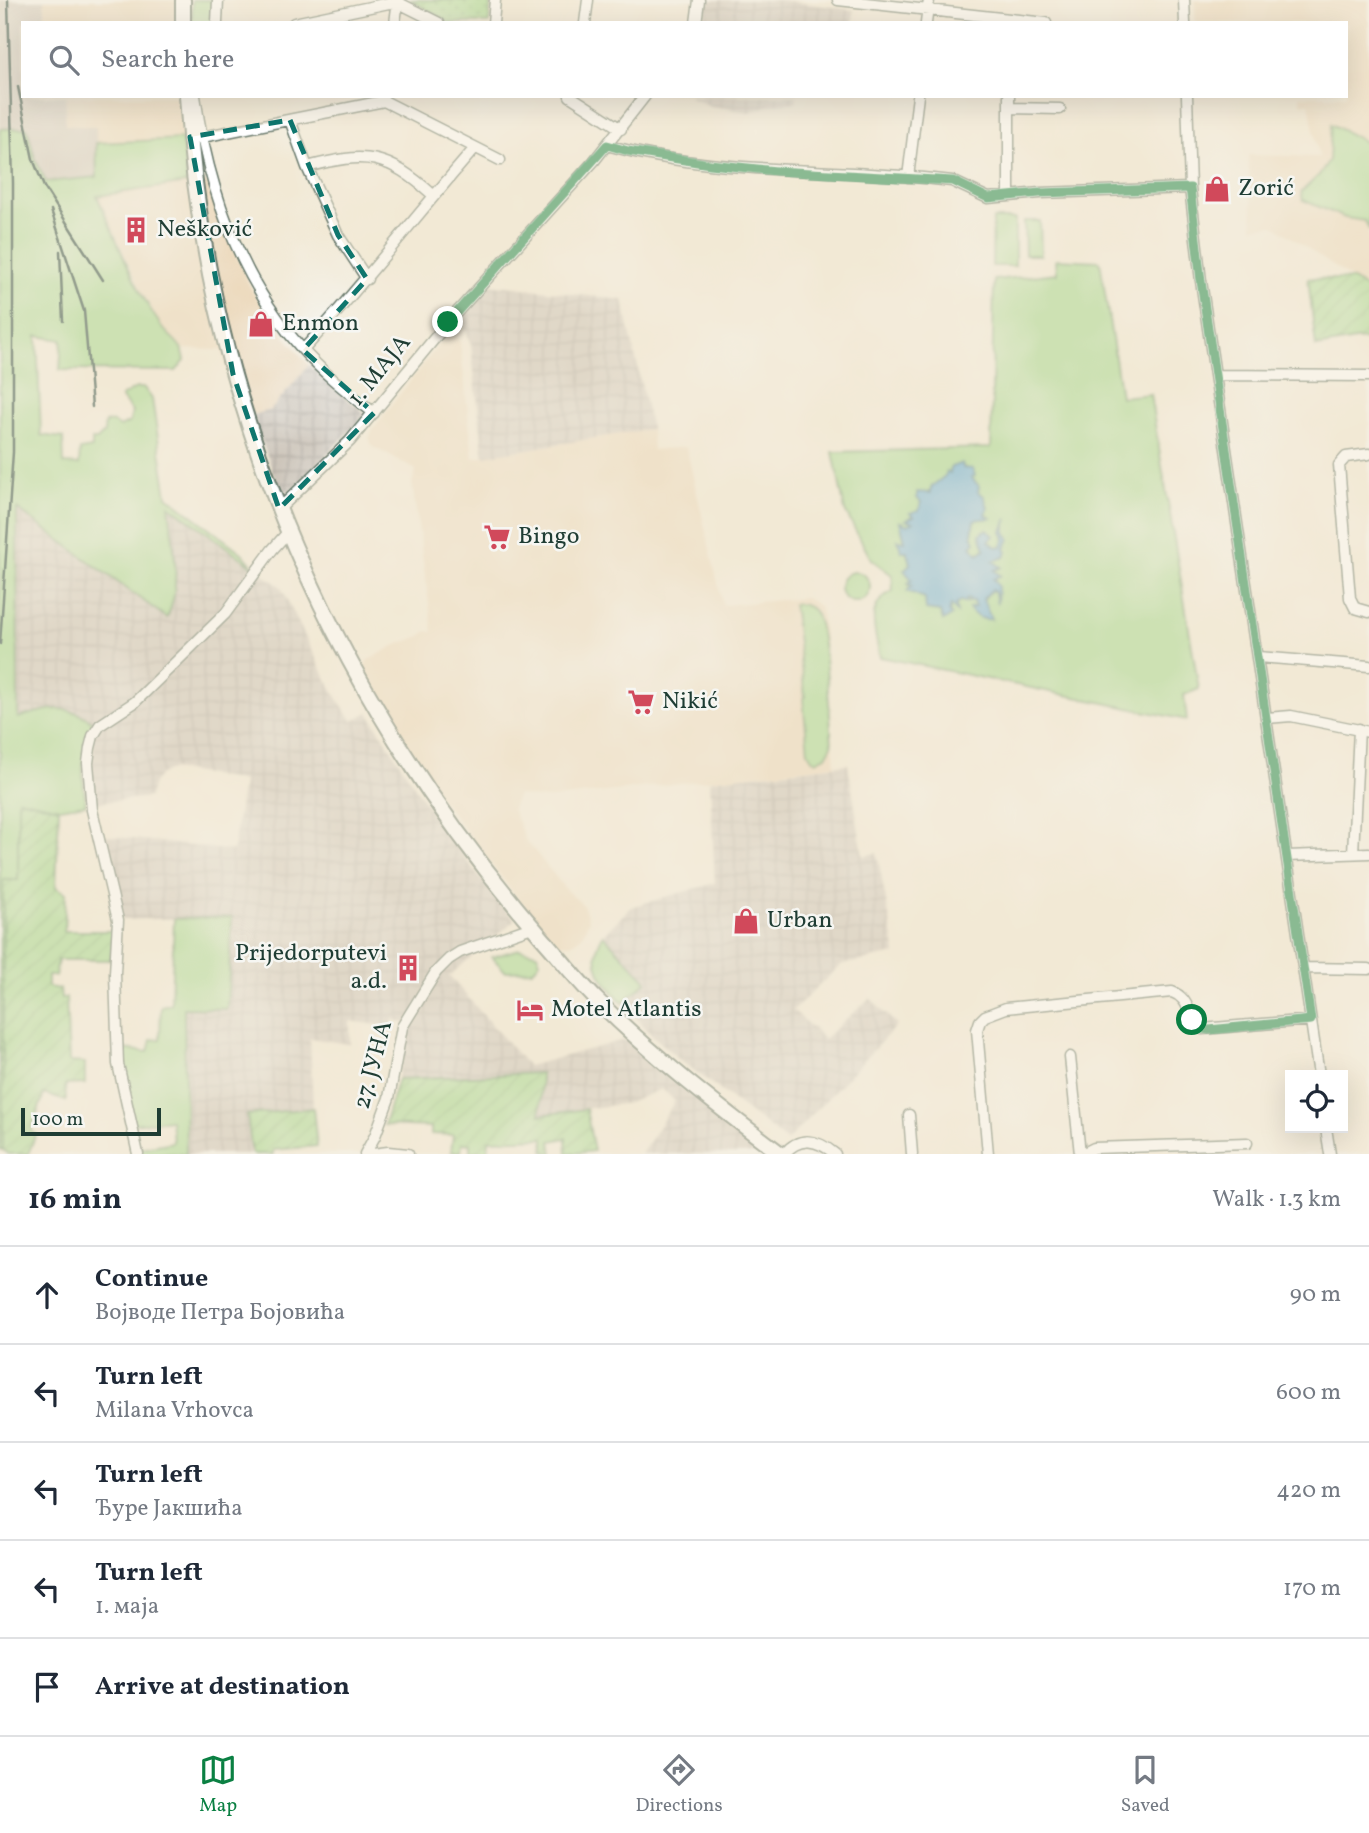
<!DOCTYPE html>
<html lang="en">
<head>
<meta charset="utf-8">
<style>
	:root { --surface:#fff; --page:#f2f2f3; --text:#1f2937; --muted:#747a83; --line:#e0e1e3; --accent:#0b8043 }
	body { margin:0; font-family:Vollkorn,serif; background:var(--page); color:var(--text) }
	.controls { position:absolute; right:21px; bottom:21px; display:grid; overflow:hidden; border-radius:0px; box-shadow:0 7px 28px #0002 }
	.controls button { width:63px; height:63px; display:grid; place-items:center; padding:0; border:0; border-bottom:2px solid var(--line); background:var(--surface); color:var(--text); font:35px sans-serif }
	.scale { position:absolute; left:21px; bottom:18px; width:140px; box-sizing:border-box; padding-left:7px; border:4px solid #1f3d34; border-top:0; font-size:19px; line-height:24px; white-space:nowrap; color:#1f3d34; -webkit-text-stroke:5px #f6f6f2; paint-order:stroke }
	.stop { position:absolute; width:21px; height:21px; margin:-16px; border:5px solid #0b8043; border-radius:50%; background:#fff }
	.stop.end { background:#0b8043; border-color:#fff; box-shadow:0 2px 7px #0008 }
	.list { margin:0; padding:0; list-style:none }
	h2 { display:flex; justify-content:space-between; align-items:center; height:91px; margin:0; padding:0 28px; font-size:30px }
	h2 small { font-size:23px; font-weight:400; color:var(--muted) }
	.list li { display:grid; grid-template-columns:46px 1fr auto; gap:21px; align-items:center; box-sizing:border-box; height:98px; padding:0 28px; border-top:2px solid var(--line) }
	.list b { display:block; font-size:26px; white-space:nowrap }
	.list p { margin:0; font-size:23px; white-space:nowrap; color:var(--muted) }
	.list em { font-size:23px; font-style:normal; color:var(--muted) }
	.icon { flex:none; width:38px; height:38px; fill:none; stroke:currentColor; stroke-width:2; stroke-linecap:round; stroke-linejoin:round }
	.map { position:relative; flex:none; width:1369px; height:1154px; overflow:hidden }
	.search { position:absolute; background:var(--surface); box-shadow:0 7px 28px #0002; left:21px; right:21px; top:21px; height:77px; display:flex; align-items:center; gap:18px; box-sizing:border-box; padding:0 24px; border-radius:0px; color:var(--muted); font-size:26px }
	.sheet { height:581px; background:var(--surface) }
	nav { display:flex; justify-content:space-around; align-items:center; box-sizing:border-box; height:98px; border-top:2px solid var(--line); background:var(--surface); font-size:19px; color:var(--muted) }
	nav a { display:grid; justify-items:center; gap:4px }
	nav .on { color:var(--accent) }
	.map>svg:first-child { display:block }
	.built { fill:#ecd8ba }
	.industrial { fill:url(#industrial-grid) }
	.railway { fill:#cbc3b8 }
	.grass { fill:#9fd789; stroke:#5f8a5e; stroke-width:2; fill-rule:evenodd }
	.park { fill:url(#park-dots); stroke:#5f8a5e; stroke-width:2 }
	.garden { fill:url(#garden-furrows); stroke:#5f8a5e; stroke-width:2 }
	.water { fill:#5ba8d4; stroke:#3d7284; stroke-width:2 }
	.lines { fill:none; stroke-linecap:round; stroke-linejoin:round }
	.street-casing { stroke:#69796c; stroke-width:13 }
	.primary-casing { stroke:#69796c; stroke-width:18 }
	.street { stroke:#fff; stroke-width:10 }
	.primary { stroke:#fff; stroke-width:14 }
	.rail { stroke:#1f3d34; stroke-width:2.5 }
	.route { stroke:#0b8043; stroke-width:9 }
	.marked { fill:none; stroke:#0f766e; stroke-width:5; stroke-dasharray:14 9; stroke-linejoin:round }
	.labels { text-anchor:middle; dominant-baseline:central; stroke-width:5; stroke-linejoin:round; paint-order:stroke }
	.poi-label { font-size:24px; fill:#1f3d34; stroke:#f6f6f2; text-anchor:start }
	.street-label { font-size:24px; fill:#1f3d34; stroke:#f6f6f2 }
</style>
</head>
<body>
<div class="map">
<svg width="1369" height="1154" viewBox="0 0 1369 1154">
	<defs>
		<pattern id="industrial-grid" width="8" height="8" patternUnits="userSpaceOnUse" patternTransform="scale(1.75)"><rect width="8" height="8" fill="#cbc3b8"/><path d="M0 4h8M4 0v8" fill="none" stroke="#aea89f"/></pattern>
		<pattern id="park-dots" width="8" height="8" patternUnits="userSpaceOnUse" patternTransform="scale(1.75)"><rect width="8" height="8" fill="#9fd789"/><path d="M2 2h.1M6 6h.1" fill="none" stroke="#88b977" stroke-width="1.8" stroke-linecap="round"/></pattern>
		<pattern id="garden-furrows" width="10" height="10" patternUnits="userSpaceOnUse" patternTransform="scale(1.75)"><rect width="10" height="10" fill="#9fd789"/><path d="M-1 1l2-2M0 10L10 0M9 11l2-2" fill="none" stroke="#88b977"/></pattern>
	</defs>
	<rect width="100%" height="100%" fill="#f6f6f2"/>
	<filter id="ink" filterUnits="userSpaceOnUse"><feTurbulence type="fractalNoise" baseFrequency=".0143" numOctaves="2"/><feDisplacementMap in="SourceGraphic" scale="14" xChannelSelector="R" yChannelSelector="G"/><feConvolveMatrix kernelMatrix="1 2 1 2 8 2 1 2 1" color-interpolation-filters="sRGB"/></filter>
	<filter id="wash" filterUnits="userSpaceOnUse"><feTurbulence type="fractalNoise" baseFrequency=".00686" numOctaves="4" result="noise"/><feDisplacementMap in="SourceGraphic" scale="28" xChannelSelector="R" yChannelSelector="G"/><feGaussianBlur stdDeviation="1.57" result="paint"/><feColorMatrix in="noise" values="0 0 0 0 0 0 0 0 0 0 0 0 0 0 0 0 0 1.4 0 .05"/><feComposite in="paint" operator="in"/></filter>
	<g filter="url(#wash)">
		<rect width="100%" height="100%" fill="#f2e9d5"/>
		<path class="built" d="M44 0H177V23H46Z
			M1195 0H1369V291L1274 225 1253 227 1248 155 1319 157 1309 103 1301 104 1300 96H1346V23H1195Z
			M66 96H180L182 139 188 183 207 182 220 221 254 294 271 319 309 365 271 410 242 417 222 350 184 349 161 325 141 290 65 125Z
			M446 335H452L460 341 473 458 651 429 653 450 686 447 723 605 806 598 819 606 822 616 835 765 546 799 518 795 512 808 525 839 568 892 583 905 589 920 582 936 571 944 557 943 515 895 426 779 365 676 364 666 369 660 394 646 421 636 427 631 433 632 412 483 416 470 373 447 369 438 373 429Z"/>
		<path class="industrial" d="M708 0H780L854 10 853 23H704Z
			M687 96H797L796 102 771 105 749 112 710 106Z
			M489 284 623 300 651 429 484 456 471 346 467 333 459 323 461 315Z
			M309 365 330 386 362 410 364 417 292 490 284 491 278 486 252 415 271 410Z
			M168 504 281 587 319 665 342 706 353 721 368 712 427 806 480 878 515 920 449 976 528 1066 628 1039 679 1086 769 1154H641L675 1101 662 1089 628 1103 540 1115 541 1073 398 1079 408 1024 393 1019 392 1027 350 1021V1044L310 1038 313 1108 247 1115 252 1154H186L184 1008 231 917 122 920 101 835 233 851 243 781 174 769 160 774 153 783 149 797 94 803 91 773 94 746 30 713 18 718 17 508 166 617 175 575Z
			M848 764 863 856 877 853 896 954 841 965 793 1010 824 1039 870 998 897 1025 787 1141 679 1059 652 1035 623 1003 647 981 603 935 631 907 715 883 710 780Z"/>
		<path class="railway" d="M0 0H44L46 23H23V96H66L65 125 96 127 97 177 46 182 35 159 27 128 0 129Z"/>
		<path class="grass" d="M192 0H215L214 23H192Z
			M1331 124 1369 144V230L1365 221 1345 218 1303 200 1301 192 1319 175 1329 160Z
			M27 128 35 159 46 182 97 177 96 143 182 139 188 183 97 196C117 239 134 288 162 327 173 341 183 343 185 361L176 371 60 370 62 340 37 336 41 435 63 438 64 464 79 465 80 450 92 448V440H97L104 433 105 422H112L120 427 130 422 132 412 121 397 136 388H144L152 399 167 496 242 553 255 568 169 505C172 541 183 583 167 618L17 509 18 718C48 708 68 702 96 724 81 754 81 771 86 804L59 808 18 799V880L3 881V1150L0 1149V129Z
			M993 219H1015V266H992Z
			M1024 221H1040L1041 255H1025Z
			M1056 259 1100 261 1121 397 1150 394 1199 689 1184 695 1187 720 880 657C875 631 864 605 893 591L892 575 871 559 845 511 833 452 991 448 994 280 1057 273ZM962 464C965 471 971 477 975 484 980 495 981 510 990 518L974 519 972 534 975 542 971 545 978 554 986 548 987 529 988 541 996 547 1002 546 1005 538 1002 532 1006 523 1005 532 1010 539 993 561 1000 568 993 570 1000 575 992 579 997 601 995 592 991 590 983 600 991 619 970 608 975 607 973 600 967 598 955 605 957 610 951 605 949 613 943 620 940 612 908 584 912 581C911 565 909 553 899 541L905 542 901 522 907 525 914 522 915 516 911 513 919 510C925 491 948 476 962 464Z
			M840 587a15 15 0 1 1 30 0a15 15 0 1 1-30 0Z
			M793 604C800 604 807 604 813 610 826 624 830 721 832 745L826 756 816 761 812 759 808 752 803 698 805 697Z
			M232 917 227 1009 184 1008 186 1154H141L140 1148 173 1142 171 1120 133 1124 122 1049 148 1052 151 1040 160 1039 161 1006 171 1004 174 919Z
			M603 935 647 981 623 1003C604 983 586 963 603 935Z
			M519 949 537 953 540 961 533 970 505 971 492 957Z"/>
		<path class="park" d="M410 0H491L489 23H450Z"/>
		<path class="garden" d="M1308 278 1353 280 1369 291V339L1355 340 1316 347Z
			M18 799 59 808 56 887 66 893 64 931H113L111 960H58L55 976H48V987L60 989 61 998H66L69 1062 85 1063V1084L65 1085 66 1101 44 1094 31 1131 36 1134 28 1154H9L3 1150V880H18Z
			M541 1073 540 1115 586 1109 594 1151 567 1154 566 1138 551 1141 553 1154 544 1152V1138L489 1140 488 1152H470V1144L462 1143 461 1152H451L453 1135 431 1134V1127L384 1125 398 1079Z
			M313 1108 317 1146 273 1150V1154H252L247 1115Z"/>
		<path class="water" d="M962 463 963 468 973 469 975 476 971 477 979 486 978 492 984 496 988 508 985 514 991 518 974 520 972 534 975 542 971 546 978 554 985 549 980 534 987 529 994 536 989 541 996 547 1002 546 1005 538 1002 532 1007 518 1005 532 1010 539 1005 548 1007 552 1005 557 993 561 1001 567 994 570 1000 576 993 579 998 586 997 604 995 592 991 590 983 599 991 619C981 620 975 617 969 608L975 607 973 601 968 602 970 599 967 598 965 603 961 601 956 605 957 612 951 605 949 613 952 615 943 621 940 612 926 610 925 598 907 591 912 586 908 583 912 580 904 570 910 564 907 551H901L898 540 905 541 900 522 907 525 913 522 906 520 914 516 910 513 919 510 921 502 917 498V492L931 493V487L945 476 947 471 950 473 951 467Z"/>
	</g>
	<g filter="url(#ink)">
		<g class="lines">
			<g class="street-casing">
				<path id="street" d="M838 0 1046 23
					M1184 0 1185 23
					M217 23 218 0
					M294 23 389 3 401 4 439 23
					M395 23 398 0
					M493 23 495 0
					M585 23 588 0
					M696 23 699 0
					M926 23 929 0
					M195 96C208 188 240 279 302 349 323 373 349 393 374 413
					M570 96 621 129
					M1187 96 1190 188 1201 281 1319 1075
					M1009 108 1060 109
					M290 120 307 167 338 235 367 279
					M197 138 384 101 500 160
					M607 145C720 177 838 166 952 181L988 198 1040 193 1190 188
					M307 167C367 151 387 154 433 195
					M908 177 918 96
					M1009 196V96
					M303 350C363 285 417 214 475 148
					M1216 375 1369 376
					M1369 454 1346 457 1339 465 1350 598 1355 608 1369 612
					M279 509 350 441 448 322 594 161 645 96
					M1258 657 1369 666
					M1267 718 1291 716 1369 732
					M1353 853 1359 729
					M1287 856 1369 853
					M1304 968 1369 969
					M1070 1057 1080 1154
					M909 1115 912 1154
					M1326 1128 1330 1154
					M138 1154 118 1064 115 973 118 920 92 810 88 763 90 748 93 736 100 725 135 702 225 614 272 550 288 532
					M365 1154 375 1136 389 1098 402 1027 436 972 449 959 460 952 532 927
					M373 1154 388 1152 408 1154
					M784 1154C800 1135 818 1140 835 1154
					M988 1154 977 1030 980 1021 985 1016 1006 1008 1172 992C1190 998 1188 1018 1202 1029L1311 1020
					M1082 1154 1094 1148 1247 1143"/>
			</g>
			<g class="primary-casing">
				<path id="primary" d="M183 0V23
					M187 96C206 412 337 702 543 939 561 959 578 981 597 1000 654 1057 717 1106 781 1154"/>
			</g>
			<use href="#street" class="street"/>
			<use href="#primary" class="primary"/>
			<path class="rail" d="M18 87 33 159 44 187 103 280
				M51 210 84 311 92 407
				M60 251 63 321
				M0 644 13 452V183L8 0"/>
		</g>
	</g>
	<g class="lines" filter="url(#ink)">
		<path class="route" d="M448 322 607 145 628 151 710 164 776 171 953 181 988 198 1040 193 1190 188 1201 281 1311 1020 1209 1030 1202 1029 1192 1020"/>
	</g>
	<path d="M0 0H1369V1154H0ZM290 120 338 235 367 279 303 350 374 413 279 509 233 374 190 137Z" fill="#f2e9d5" fill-opacity=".55" fill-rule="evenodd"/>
	<path class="marked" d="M290 120 338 235 367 279 303 350 374 413 279 509 233 374 190 137Z"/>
	<defs>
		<g id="shop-bare" transform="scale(2.1)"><path d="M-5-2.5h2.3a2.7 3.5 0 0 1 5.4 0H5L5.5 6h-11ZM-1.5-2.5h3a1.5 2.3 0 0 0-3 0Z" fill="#d1495b" stroke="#f6f6f2" stroke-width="2.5" paint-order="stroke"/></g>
		<g id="building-bare" transform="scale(2.1)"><path d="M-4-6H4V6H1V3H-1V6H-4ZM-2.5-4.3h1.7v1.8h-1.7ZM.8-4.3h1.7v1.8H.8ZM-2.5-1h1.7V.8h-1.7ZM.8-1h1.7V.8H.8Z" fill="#d1495b" stroke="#f6f6f2" stroke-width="2.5" paint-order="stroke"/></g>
		<g id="supermarket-bare" transform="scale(2.1)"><path d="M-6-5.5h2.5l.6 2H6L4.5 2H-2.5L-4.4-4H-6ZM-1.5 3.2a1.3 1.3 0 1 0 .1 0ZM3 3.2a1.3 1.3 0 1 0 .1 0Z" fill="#d1495b" stroke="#f6f6f2" stroke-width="2.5" paint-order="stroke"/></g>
		<g id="hotel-bare" transform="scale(2.1)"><path d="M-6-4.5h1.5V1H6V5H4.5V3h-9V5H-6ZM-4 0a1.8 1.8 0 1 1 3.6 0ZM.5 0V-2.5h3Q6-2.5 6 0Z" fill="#d1495b" stroke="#f6f6f2" stroke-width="2.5" paint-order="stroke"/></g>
	</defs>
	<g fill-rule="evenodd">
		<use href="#shop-bare" x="1217" y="189"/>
		<use href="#building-bare" x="136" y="230"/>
		<use href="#shop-bare" x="261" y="324"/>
		<use href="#supermarket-bare" x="497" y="537"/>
		<use href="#supermarket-bare" x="641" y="702"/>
		<use href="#shop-bare" x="746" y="921"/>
		<use href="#building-bare" x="408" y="968"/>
		<use href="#hotel-bare" x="530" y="1010"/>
	</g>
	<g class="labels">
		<g class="poi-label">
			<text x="1238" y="189">Zorić</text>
			<text x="157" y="230">Nešković</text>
			<text x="282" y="324">Enmon</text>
			<text x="518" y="537">Bingo</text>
			<text x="662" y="702">Nikić</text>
			<text x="767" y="921">Urban</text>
			<text x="387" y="954" text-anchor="end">Prijedorputevi<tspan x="387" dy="28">a.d.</tspan></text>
			<text x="551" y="1010">Motel Atlantis</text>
		</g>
		<g class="street-label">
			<text transform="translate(380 371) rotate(-51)">1. МАЈА</text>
			<text transform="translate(374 1065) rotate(-75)">27. ЈУНА</text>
		</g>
	</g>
</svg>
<div class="controls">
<button><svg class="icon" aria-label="locate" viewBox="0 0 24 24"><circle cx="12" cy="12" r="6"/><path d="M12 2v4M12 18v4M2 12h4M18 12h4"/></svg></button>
</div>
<div class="scale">100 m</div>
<div class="stop" style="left:1192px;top:1020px"></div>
<div class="stop end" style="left:448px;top:322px"></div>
<div class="search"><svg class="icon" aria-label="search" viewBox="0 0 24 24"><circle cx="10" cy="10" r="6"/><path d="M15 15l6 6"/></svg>Search here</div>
</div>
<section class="sheet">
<h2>16 min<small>Walk · 1.3 km</small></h2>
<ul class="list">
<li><svg class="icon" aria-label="ahead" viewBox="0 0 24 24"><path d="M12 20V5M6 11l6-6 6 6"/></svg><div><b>Continue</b><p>Војводе Петра Бојовића</p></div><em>90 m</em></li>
<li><svg class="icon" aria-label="left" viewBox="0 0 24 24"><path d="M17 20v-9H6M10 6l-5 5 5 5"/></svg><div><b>Turn left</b><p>Milana Vrhovca</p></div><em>600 m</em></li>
<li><svg class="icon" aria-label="left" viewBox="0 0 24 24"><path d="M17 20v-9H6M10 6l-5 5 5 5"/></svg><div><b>Turn left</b><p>Ђуре Јакшића</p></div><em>420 m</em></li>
<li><svg class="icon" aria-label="left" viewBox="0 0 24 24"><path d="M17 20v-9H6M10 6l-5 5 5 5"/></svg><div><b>Turn left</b><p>1. маја</p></div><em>170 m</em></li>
<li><svg class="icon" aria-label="arrive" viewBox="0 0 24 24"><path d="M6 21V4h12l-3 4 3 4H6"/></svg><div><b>Arrive at destination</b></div></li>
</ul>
</section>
<nav>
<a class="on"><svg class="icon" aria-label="map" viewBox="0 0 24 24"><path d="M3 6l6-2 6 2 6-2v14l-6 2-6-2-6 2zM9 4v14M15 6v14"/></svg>Map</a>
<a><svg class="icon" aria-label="directions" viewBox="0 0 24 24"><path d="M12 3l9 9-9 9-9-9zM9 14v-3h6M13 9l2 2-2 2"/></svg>Directions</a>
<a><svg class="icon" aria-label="saved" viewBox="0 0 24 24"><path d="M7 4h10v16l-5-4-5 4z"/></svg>Saved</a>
</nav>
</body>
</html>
